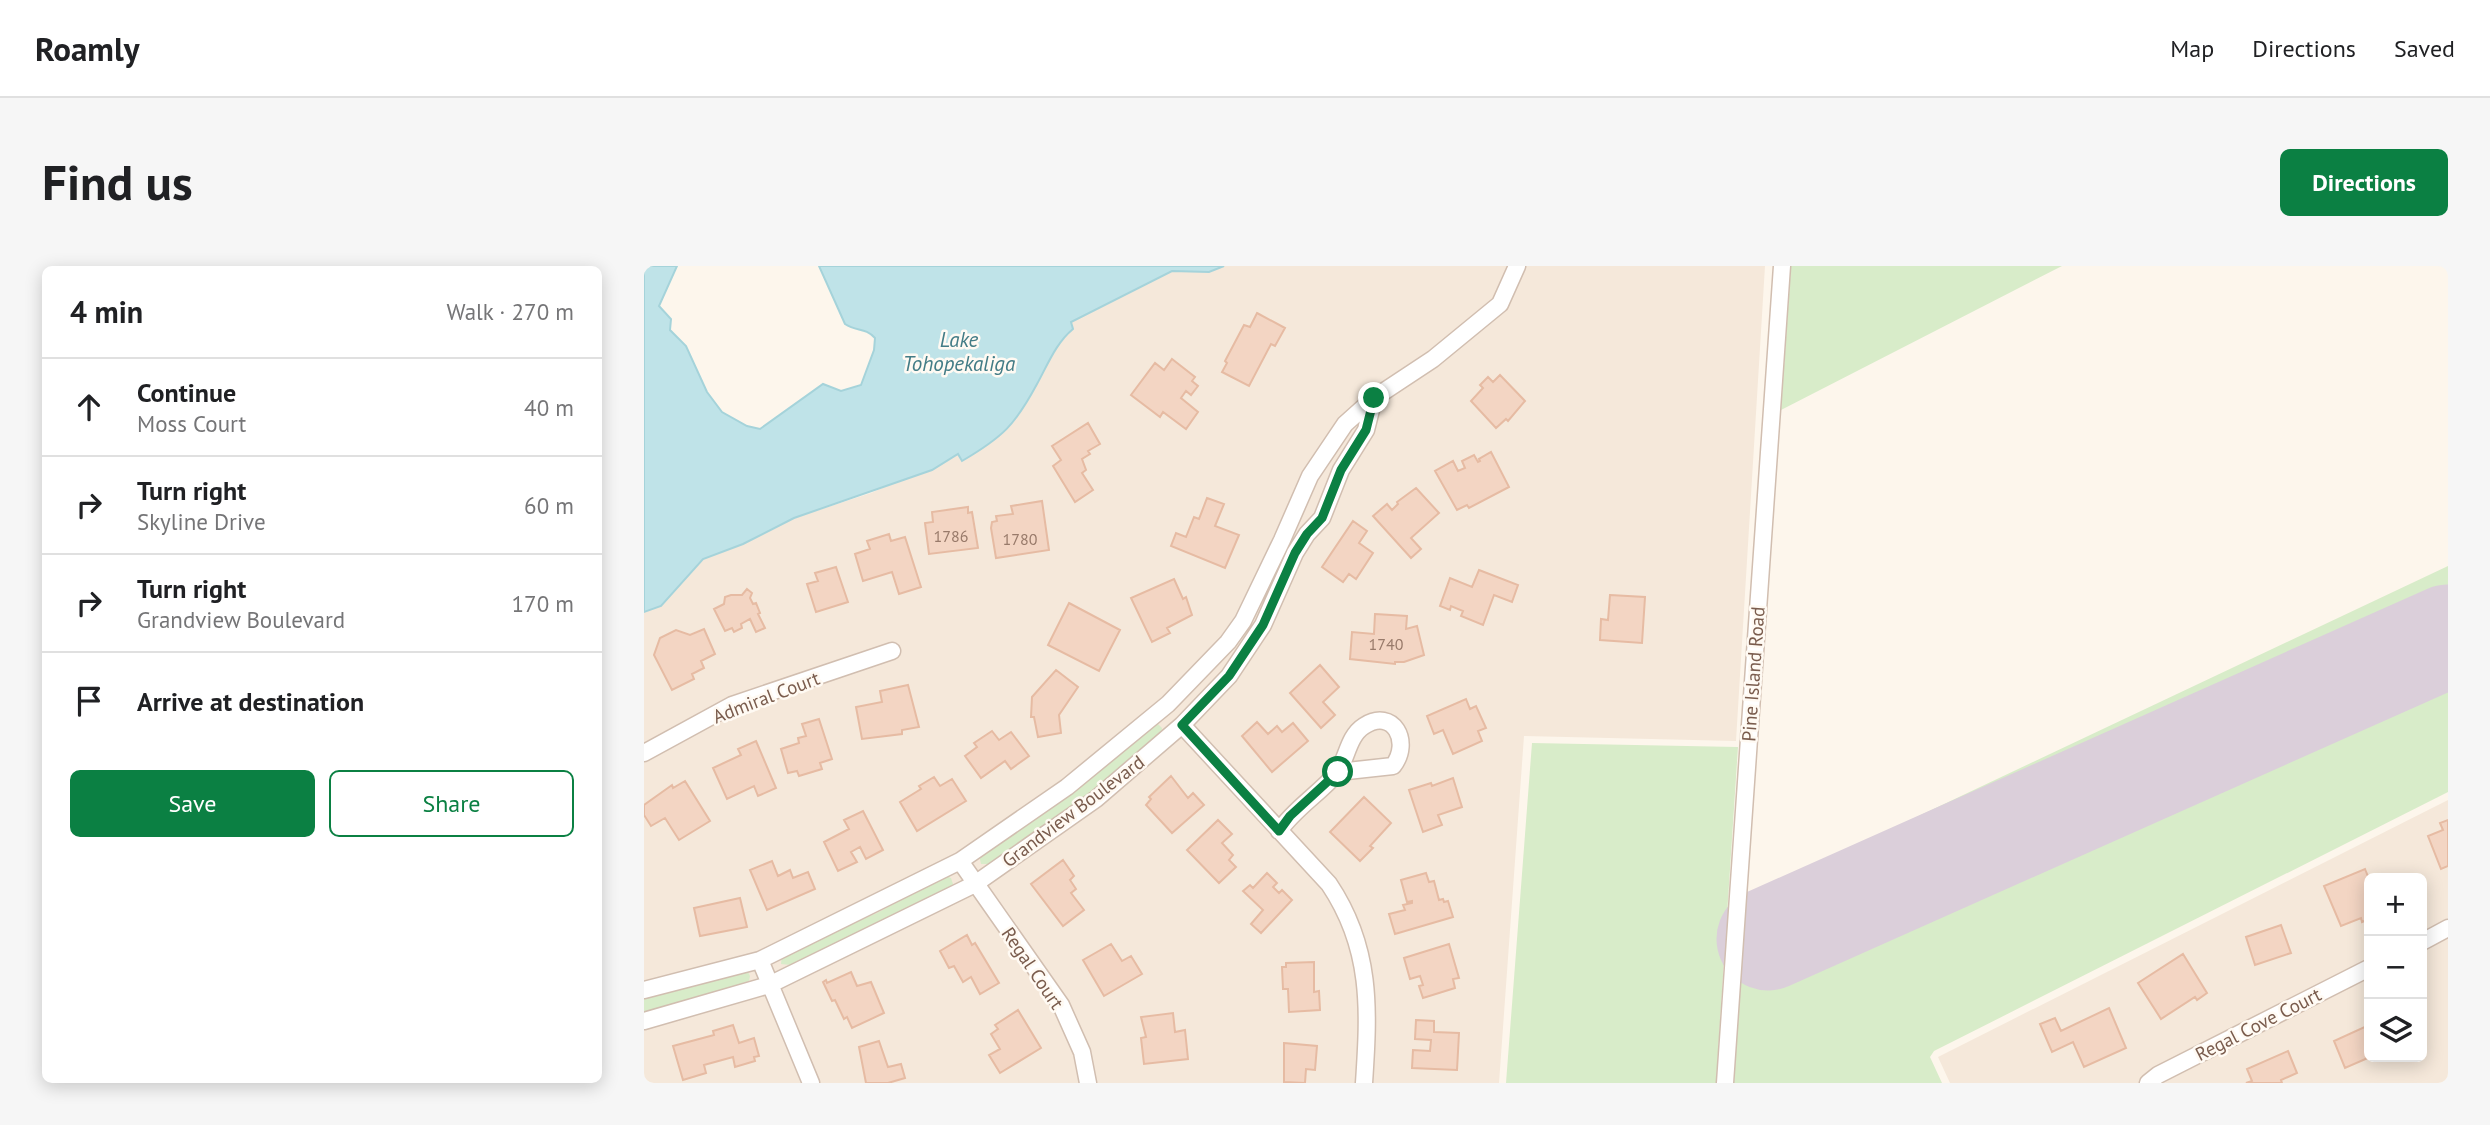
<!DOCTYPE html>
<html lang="en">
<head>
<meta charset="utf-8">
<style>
	:root { --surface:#fff; --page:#f6f6f6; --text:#202124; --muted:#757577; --line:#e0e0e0; --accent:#0b8043 }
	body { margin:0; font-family:"PT Sans",sans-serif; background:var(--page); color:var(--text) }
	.controls { position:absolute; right:21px; bottom:21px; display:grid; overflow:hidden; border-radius:10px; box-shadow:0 4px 18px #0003 }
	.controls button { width:63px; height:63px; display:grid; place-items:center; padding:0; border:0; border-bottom:2px solid var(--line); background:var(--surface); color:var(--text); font:35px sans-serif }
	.stop { position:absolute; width:21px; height:21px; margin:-16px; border:5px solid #0b8043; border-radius:50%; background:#fff }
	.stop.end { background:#0b8043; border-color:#fff; box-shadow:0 2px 7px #0008 }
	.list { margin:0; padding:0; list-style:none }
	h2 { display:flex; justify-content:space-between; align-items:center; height:91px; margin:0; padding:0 28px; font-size:30px }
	h2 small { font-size:23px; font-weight:400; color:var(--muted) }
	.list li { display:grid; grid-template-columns:46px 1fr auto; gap:21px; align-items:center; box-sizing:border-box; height:98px; padding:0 28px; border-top:2px solid var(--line) }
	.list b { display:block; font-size:26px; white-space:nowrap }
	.list p { margin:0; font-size:23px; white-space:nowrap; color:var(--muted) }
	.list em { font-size:23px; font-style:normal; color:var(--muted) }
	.actions { display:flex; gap:14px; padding:21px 28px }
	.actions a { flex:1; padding:16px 0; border:2px solid var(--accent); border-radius:10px; text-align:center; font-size:24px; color:var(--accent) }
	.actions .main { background:var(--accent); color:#fff }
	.icon { flex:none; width:38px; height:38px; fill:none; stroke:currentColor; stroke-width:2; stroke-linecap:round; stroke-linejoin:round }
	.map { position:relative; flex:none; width:1804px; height:817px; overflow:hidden; border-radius:10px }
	header { display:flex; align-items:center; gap:42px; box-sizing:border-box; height:98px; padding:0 35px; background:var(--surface); border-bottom:2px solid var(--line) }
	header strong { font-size:33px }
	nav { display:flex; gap:38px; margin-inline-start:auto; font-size:24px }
	.intro { display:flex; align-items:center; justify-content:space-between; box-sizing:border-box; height:168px; padding:0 42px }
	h1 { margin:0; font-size:49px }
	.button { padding:18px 32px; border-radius:10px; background:var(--accent); color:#fff; font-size:24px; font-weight:700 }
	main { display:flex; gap:42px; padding:0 42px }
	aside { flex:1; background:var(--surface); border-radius:10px; box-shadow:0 4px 18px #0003 }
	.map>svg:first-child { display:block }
	.residential { fill:#f5e8da; fill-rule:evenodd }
	.green { fill:#d8ecc9 }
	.water { fill:#bfe3e8; stroke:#a5d3da; stroke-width:2 }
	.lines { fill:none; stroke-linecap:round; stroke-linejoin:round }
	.runway { stroke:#dbcfda; stroke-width:103 }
	.building { fill:#f3d5c3; stroke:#e6bba3; stroke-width:2 }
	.minor-casing { stroke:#d1beb0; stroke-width:19 }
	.minor { stroke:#fff; stroke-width:16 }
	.route { stroke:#0b8043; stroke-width:9 }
	.labels { text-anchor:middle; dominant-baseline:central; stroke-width:5; stroke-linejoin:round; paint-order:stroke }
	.number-label { font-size:16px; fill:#987a6a }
	.street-label { font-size:19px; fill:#7a5c4d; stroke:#fffaf3 }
	.water-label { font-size:21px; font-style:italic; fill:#437c86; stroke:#fffaf3 }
</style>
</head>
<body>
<header>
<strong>Roamly</strong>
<nav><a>Map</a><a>Directions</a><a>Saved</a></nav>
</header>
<div class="intro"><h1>Find us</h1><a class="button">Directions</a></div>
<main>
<aside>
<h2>4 min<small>Walk · 270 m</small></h2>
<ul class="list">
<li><svg class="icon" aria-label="ahead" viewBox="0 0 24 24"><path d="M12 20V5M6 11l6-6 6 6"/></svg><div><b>Continue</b><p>Moss Court</p></div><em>40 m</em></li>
<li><svg class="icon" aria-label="right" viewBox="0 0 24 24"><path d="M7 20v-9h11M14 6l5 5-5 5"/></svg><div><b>Turn right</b><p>Skyline Drive</p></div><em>60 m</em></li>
<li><svg class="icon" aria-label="right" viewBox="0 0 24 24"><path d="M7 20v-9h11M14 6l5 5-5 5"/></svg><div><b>Turn right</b><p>Grandview Boulevard</p></div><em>170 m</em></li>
<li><svg class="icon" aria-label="arrive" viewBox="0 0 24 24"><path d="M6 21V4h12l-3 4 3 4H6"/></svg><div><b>Arrive at destination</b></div></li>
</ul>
<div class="actions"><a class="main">Save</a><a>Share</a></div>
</aside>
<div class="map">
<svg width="1804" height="817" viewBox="0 0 1804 817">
	<rect width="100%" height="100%" fill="#fdf6ec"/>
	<path class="residential" d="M580 0H1121L1092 475 880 470 855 817H0V346L17 340 59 293 99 278 150 252 227 227 298 196 314 188 375 149 413 81 429 63 426 56 528 5 565 6Z
		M1804 534V817H1306L1294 791ZM1725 612H1778V791H1725Z"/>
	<path class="green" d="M1147 0H1418L1137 144Z
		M1804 300V526L1290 785 1286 791 1298 817H1090L1101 632Z
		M513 457 518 462 517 469 434 539 347 598H337L335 589Z
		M888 477 1094 481 1072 817H862Z
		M302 610 307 612 309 618 306 623 204 676 147 699 137 698 138 688 233 647Z
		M95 705 104 706 106 710 105 715 0 750V733Z"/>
	<path class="water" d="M0 0H33L15 40 27 53 26 64 42 80 63 126 78 146 103 160 116 163 179 118 197 125 217 119 230 84 231 72C221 61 213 66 201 58L175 0H580L565 6 528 5 427 56 429 63C412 77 404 98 393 118 371 159 359 171 318 195L314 188 288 204 150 252 99 278 59 293 17 340 0 346Z"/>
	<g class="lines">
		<path class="runway" d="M1124 673 1804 370"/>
	</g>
	<path class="building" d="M613 47 641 62 631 80 627 78 605 120 578 106 583 97 581 95 600 59 606 61Z
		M528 93 551 111 548 115 554 120 547 129 542 125 537 132 554 146 542 163 519 146 516 151 487 129 511 97 520 104Z
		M856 109 881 135 864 155 862 153 852 162 827 135 839 122 836 119 844 111 849 116Z
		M444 157 456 178 444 185 446 188 438 193 442 204 438 207 449 224 431 236 409 200 417 194 408 180Z
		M847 186 865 221 825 242 823 239 813 244 791 205 809 195 814 205 821 202 818 195 830 189 834 196 836 195 835 193Z
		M772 222 795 247 767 272 777 283 767 292 729 250 743 238 748 244 754 238 753 236Z
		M563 232 580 238 571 260 595 269 581 302 527 280 532 267 542 271 550 251 555 253Z
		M398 235 405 284 352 292 347 262 348 256 353 255 352 250 369 248 367 240Z
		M324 241V247L328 246 334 282 285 288 281 257 289 256 288 246Z
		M709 255 723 265 715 277 729 287 712 313 705 308 699 316 678 301Z
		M245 268 247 275 261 271 277 321 255 328 248 306 219 315 211 288 226 283 223 275Z
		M192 301 204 336 172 346 163 318 174 315 171 307Z
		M835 304 874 319 868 336 850 329 839 359 817 350 819 345 807 340 806 344 796 340 806 312 828 321Z
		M530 313 539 333 542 331 548 349 523 362 526 367 508 376 487 332Z
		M103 323 108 327 106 332 109 338 112 337 116 347 114 348 121 362 112 366 106 353 97 358 98 362 90 366 88 362 81 365 70 343 80 338 81 331 87 329H98Z
		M966 329 1001 331 998 377 956 374 957 353 964 354Z
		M425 337 476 364 455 405 404 379Z
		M731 348 763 350 762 363 773 360 780 389 760 396H751V398L706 393 708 366 730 368Z
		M60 363 71 388 57 395 60 402 48 408 50 413 28 424 10 389 16 372 32 364 46 369Z
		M676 399 695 421 679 436 691 449 677 462 646 427Z
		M412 404 434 421 415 449 417 467 394 471 390 451H387L388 431Z
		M264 419 275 461 258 464V468L218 473 212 441 238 436 236 425Z
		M822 433 826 443 832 440 842 462 834 465 838 475 809 488 799 464 790 468 783 450Z
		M175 453 188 493 176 497 178 503 155 510 153 505 144 507 137 483 155 477 154 472 162 470 158 458Z
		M613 456 624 468 633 460 638 466 649 457 664 475 628 506 598 470Z
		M348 465 355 474 367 466 385 490 367 503 361 495 337 512 321 490 333 481 330 477Z
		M112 475 132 522 114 530 110 520 83 533 69 502 97 489 94 483Z
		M527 510 544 532 549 527 560 539 528 567 502 539 507 533 505 531Z
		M290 511 296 520 308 513 322 535 273 565 256 536 277 523 275 520Z
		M809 512 818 541 794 549 798 559 779 566 765 524 787 517 788 520Z
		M41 515 66 555 35 574 21 552 7 560 0 549V539L28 519 29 522Z
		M720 531 747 557 726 580 729 582 716 595 686 566Z
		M219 545 239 584 222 593 216 581 207 586 213 596 194 605 180 576 205 563 200 554Z
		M574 554 588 568 578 577 589 589 585 594 592 601 575 617 543 584Z
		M1804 554V600L1797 603 1784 570 1799 564 1796 557Z
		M419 594 430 610 426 614 432 623 427 627 440 644 419 660 387 618Z
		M128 595 134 610 146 604 149 612 164 606 171 623 123 644 106 604Z
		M1721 603 1725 613V653L1718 656 1717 652 1697 660 1680 620Z
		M623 607 633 617 629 621 635 627 638 624 648 634 617 667 607 658 619 644 599 625 606 619 609 622Z
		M782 607 785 616 790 615 795 634 799 633 800 636 804 635 809 651 751 668 745 648 761 644 759 639 768 637V635L763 636 757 614Z
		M96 632 103 661 56 670 50 642Z
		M1637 659 1647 687 1611 699 1602 671Z
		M323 669 328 679 331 677 355 717 336 728 327 711 319 716 310 700 305 702 296 685Z
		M467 678 478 695 487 690 498 708 460 730 439 694Z
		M805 678 815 712 809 713 811 722 779 732 775 720 779 719 776 710 766 713 760 692Z
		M1539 688 1563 727 1553 734 1551 731 1517 753 1494 717Z
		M670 696V726L675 725 676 744 645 746 644 723H639L638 701H642V697Z
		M207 706 213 720 227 716 240 747 208 762 203 751 200 753 191 734 188 735 179 716 182 714 183 717Z
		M1465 742 1482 782 1440 801 1429 776 1408 786 1396 758 1411 752 1417 765Z
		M374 744 397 782 356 807 345 789 356 783 347 768 354 763 351 759Z
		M529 747 531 766 541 764 544 793 500 798 497 772 502 771 497 751Z
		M772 754 790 755V766L815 767 813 804 768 802 769 784 786 785 787 774 771 773Z
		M89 759 95 777 110 772 115 790 110 791 111 795 91 801 89 791 60 799 62 807 39 814 29 780 70 769 69 765Z
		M1725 759 1726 791 1701 802 1690 775Z
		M235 775 244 801 257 798 261 812 244 817H222L215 781Z
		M640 777 673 780 671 804 662 803 661 817 640 816Z
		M1644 785 1653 807 1637 814 1638 817H1602L1608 815 1603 803Z"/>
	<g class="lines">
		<g class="minor-casing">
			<path id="minor" d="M538 459 685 618C728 682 725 743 720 817
				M0 487 88 439 248 385
				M635 565C651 542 675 528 693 507 703 493 704 470 720 460 749 441 768 476 749 500L694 506
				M316 595 417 739 438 786 444 817
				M1778 676 1804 662
				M116 694 167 817
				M0 724 116 694 316 595 423 521 524 438 584 376 599 355 638 274 666 210 701 158 730 132 789 93 856 38 873 0
				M0 755 125 719 331 618 452 533 538 459 585 410 619 359 651 287 663 268 678 252 697 204 722 164 730 132
				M1081 817 1138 0
				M1504 817 1514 809 1725 702"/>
		</g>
		<use href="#minor" class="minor"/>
	</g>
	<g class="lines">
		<path class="route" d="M694 506 646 550 635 565 538 459 585 410 619 359 651 287 663 268 678 252 697 204 722 164 730 132"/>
	</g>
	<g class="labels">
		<g class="number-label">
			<text x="307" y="270">1786</text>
			<text x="376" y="273">1780</text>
			<text x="742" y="378">1740</text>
		</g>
		<g class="street-label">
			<text transform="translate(1109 408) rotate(-86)">Pine Island Road</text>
			<text transform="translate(122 431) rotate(-21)">Admiral Court</text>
			<text transform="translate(429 545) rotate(-37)">Grandview Boulevard</text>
			<text transform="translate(389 702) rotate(56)">Regal Court</text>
			<text transform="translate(1614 758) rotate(-27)">Regal Cove Court</text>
		</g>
		<g class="water-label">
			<text x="315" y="73">Lake<tspan x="315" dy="24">Tohopekaliga</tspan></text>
		</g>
	</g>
</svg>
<div class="controls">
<button>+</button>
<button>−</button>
<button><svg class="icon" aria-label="layers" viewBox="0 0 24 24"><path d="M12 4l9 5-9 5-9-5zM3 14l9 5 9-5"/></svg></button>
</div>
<div class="stop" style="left:694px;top:506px"></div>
<div class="stop end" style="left:730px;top:132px"></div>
</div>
</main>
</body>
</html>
